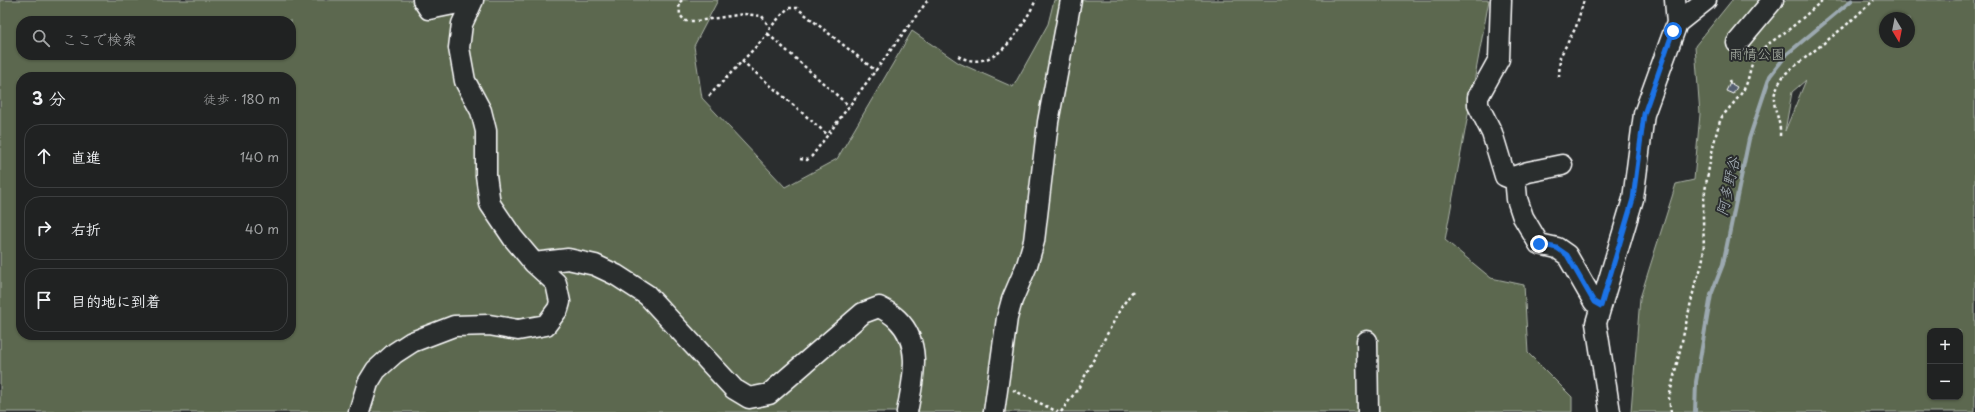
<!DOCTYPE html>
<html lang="ja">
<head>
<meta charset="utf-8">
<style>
	:root { --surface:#202222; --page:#282a2a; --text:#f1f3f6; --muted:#a2a4a5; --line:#3d3f40 }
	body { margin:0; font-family:"Playpen Sans","Klee One",sans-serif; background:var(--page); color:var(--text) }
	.controls { position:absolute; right:12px; bottom:12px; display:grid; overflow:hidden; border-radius:8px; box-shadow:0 1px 3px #0004 }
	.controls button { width:36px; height:36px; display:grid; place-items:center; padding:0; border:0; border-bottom:1px solid var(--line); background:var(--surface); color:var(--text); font:20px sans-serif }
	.compass { position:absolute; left:1879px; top:12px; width:36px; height:36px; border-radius:50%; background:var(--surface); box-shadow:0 1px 3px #0004; rotate:170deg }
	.stop { position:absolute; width:12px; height:12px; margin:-9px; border:3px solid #1a73e8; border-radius:50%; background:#fff }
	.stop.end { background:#1a73e8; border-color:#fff; box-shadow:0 1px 4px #0008 }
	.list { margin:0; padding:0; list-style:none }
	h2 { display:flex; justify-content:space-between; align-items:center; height:52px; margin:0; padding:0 16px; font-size:17px }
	h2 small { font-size:13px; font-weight:400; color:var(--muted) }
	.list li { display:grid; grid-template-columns:26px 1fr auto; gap:12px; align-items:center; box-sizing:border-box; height:64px; margin:0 8px 8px; padding:0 8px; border:1px solid var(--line); border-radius:16px }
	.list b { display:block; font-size:15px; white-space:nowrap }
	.list em { font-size:13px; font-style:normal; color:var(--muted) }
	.icon { flex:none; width:22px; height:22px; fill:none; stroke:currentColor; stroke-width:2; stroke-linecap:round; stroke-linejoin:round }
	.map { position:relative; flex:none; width:1975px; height:412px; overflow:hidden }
	.search { position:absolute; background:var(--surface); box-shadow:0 1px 3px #0004; left:16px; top:16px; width:280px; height:44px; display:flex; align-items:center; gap:10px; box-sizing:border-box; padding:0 14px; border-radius:16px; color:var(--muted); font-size:15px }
	.panel { position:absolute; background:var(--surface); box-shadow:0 1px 3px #0004; left:16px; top:72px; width:280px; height:268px; border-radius:16px }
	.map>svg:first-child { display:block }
	.green { fill:#5b6850; stroke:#adb4a8; fill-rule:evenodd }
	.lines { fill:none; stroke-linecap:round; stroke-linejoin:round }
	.stream { stroke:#9ca9b0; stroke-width:4 }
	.building { fill:#545f6f; stroke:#fff }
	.minor-casing { stroke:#fff; stroke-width:23 }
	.path { stroke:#fff; stroke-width:2.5; stroke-dasharray:3 3; stroke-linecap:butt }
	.minor { stroke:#2a2d2e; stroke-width:20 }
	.route { stroke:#1a73e8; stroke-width:5 }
	.labels { text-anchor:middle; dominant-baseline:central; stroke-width:4; stroke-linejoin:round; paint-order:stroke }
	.park-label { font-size:14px; fill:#adb4a8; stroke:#2a2d2e }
	.water-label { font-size:15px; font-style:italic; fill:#acb7be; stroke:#2a2d2e }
</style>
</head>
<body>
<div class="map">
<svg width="1975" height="412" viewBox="0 0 1975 412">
	<rect width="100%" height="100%" fill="#2a2d2e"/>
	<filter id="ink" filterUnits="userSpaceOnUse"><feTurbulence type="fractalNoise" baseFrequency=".025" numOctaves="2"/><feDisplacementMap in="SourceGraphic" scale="8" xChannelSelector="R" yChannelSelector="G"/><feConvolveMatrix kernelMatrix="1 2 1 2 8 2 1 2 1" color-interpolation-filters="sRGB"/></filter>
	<g filter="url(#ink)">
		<path class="green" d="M0 0H718L694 46 702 98 785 187 837 159 912 31 959 63 1013 87 1048 24 1054 0H1489L1445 240 1491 278 1524 285 1528 353 1572 397V412H0ZM21 21H291V55H21ZM21 77H291V335H21Z
			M1732 0H1975V412H1631L1640 298 1676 184 1694 180 1700 114 1695 46ZM1885 18H1909V42H1885ZM1806 80 1785 131 1792 92ZM1930 331H1960V397H1930Z"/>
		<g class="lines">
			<path class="stream" d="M1695 412 1696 382 1711 295 1723 264 1749 139 1770 76 1787 54 1852 0"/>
		</g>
		<path class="building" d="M1730 83 1737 87 1733 94 1726 91Z"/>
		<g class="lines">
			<g class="minor-casing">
				<path id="minor" d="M423 0 429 9 473 0
					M1501 0 1499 59 1478 97V105L1492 133 1505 176 1510 178 1528 172 1562 165
					M1677 23 1706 0
					M1737 43 1773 0
					M1515 177 1517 199 1523 217 1539 244 1557 248 1567 255 1594 302 1601 305
					M534 263 568 259 595 265 616 275 647 295 734 389 749 398 769 394 863 313 879 307C885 310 892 314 897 319 923 344 913 380 907 412
					M1367 341 1368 412
					M359 412 368 383 376 370 395 353 412 342 454 326 489 325 518 330 546 325 558 309 560 302 556 283 534 263 513 238 490 204 486 175V131L481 111 465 81 459 48 462 24 473 0
					M994 412 1007 318 1012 300 1027 265 1034 241 1048 122 1071 0
					M1610 412 1596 323 1633 199 1644 114 1677 23 1675 0"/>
			</g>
			<path class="path" d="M682 0 679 3 680 15 685 21H697L744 14 762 16 770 28 788 8H797L876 71
				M768 34 849 106
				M958 56C996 76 1022 28 1036 0
				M742 61 828 135
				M1559 77 1560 57 1576 27 1584 0
				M1729 80 1730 83
				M709 96 768 34 770 28
				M1780 136C1781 121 1775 113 1774 101 1773 92 1780 81 1785 74L1844 27 1874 0
				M800 159 807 160 812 156 928 0
				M1013 390 1058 412
				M1061 412 1079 387 1122 306 1133 291
				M1671 412 1669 398 1696 280C1710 253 1700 228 1704 200 1705 186 1716 126 1722 117 1730 106 1740 98 1746 85 1750 75 1750 64 1757 54 1766 44 1778 38 1788 30 1800 21 1811 10 1823 0"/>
			<use href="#minor" class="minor"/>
		</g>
	</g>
	<g class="lines" filter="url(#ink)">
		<path class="route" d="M1539 244 1557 248 1567 255 1594 302 1601 306 1633 199 1644 114 1673 31"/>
	</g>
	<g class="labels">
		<g class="park-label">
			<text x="1757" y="53">雨情公園</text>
		</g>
		<g class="water-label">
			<text transform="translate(1727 186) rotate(-78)">阿多野谷</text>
		</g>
	</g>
</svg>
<div class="controls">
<button>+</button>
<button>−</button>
</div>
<svg class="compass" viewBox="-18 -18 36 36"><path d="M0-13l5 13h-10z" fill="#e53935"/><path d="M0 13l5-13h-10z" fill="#a2a4a5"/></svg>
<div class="stop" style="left:1673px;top:31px"></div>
<div class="stop end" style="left:1539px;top:244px"></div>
<div class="search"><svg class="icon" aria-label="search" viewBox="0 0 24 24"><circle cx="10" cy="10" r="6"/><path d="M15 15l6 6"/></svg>ここで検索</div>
<section class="panel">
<h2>3 分<small>徒歩 · 180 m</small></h2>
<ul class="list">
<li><svg class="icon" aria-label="ahead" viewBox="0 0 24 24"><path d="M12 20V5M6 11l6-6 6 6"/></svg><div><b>直進</b></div><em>140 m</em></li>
<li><svg class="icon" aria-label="right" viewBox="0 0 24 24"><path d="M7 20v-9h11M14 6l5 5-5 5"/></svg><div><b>右折</b></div><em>40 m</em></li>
<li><svg class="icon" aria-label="arrive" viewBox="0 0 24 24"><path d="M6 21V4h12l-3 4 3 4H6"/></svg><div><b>目的地に到着</b></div></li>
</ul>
</section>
</div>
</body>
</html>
